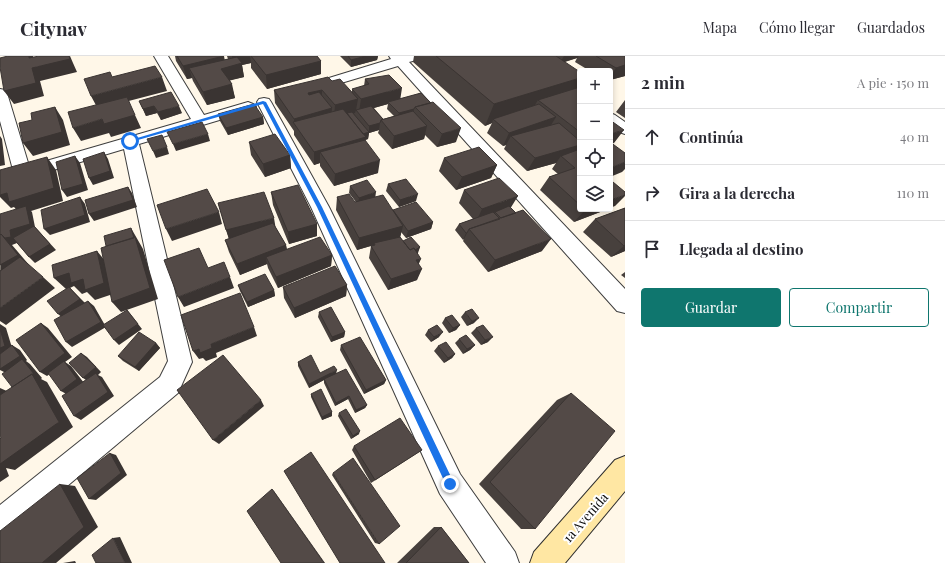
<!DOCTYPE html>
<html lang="es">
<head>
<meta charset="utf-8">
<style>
	:root { --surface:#fff; --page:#f7f7f7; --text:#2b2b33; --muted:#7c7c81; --line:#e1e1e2; --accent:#0f766e }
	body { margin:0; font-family:"Playfair Display",serif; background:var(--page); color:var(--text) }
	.controls { position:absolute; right:12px; top:12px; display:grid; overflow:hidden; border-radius:4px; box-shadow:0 2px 6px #0003 }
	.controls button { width:36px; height:36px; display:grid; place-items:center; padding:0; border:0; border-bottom:1px solid var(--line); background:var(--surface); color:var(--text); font:20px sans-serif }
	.stop { position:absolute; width:12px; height:12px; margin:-9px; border:3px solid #1a73e8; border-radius:50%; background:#fff }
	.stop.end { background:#1a73e8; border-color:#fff; box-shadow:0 1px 4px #0008 }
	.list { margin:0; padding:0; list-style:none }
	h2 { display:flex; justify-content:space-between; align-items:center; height:52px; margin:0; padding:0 16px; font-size:17px }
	h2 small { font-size:13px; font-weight:400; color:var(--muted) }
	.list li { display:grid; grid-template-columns:26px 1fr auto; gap:12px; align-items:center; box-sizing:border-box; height:56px; padding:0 16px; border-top:1px solid var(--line) }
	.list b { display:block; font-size:15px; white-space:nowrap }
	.list em { font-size:13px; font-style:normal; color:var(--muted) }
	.actions { display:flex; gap:8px; padding:12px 16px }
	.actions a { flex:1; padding:9px 0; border:1px solid var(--accent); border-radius:4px; text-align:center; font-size:14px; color:var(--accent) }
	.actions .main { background:var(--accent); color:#fff }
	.icon { flex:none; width:22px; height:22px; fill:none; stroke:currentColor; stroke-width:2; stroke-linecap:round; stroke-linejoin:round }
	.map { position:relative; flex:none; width:625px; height:507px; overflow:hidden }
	header { display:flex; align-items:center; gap:24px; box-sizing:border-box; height:56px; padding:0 20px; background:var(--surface); border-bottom:1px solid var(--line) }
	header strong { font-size:19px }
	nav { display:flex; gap:22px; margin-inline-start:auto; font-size:14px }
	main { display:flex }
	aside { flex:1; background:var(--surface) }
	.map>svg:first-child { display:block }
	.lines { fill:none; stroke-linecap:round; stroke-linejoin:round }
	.street-casing { stroke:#3e3e3e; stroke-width:2 }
	.secondary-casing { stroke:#2d2d2d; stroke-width:2 }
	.street { fill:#fff; fill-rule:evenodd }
	.secondary { fill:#ffe7a3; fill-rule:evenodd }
	.wall { fill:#47403d; fill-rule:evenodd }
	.shaded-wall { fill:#3a3432 }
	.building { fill:#534a47; stroke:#3a3432 }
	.route { fill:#1a73e8 }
	.labels { text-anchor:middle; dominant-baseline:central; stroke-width:4; stroke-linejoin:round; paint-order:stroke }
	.near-street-label { font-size:13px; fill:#0b0b0b; stroke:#fff }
</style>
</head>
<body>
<header>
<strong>Citynav</strong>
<nav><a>Mapa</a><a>Cómo llegar</a><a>Guardados</a></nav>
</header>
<main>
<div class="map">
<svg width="625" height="507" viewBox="0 0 625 507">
	<rect width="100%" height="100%" fill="#fff7e8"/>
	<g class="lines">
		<g class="street-casing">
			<path id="street" d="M154 0H168L204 59 248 46 253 48 256 51 253 54 139 88 192 306 178 337 10 478 0 483V449L160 321 168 305 124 93 0 130V118L13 114 0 65V33L5 34 7 37 29 110 191 63Z
				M389 0H422L420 3 409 6 625 233V257L617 255 398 10 311 36 306 35 304 32 306 29 391 3Z
				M264 42 269 43 271 46 329 151 460 418 515 496 519 507H486L440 438 311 151 257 46 259 43Z
				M610 57 615 59 625 66V78L619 76 610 69Z"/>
		</g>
		<g class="secondary-casing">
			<path id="secondary" d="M625 400V435L565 507H530L534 496 615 404Z"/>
		</g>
		<use href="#street" class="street"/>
		<use href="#secondary" class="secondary"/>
	</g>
	<path class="wall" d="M175 0H224V4L228 3 227 0H317L321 5V18L267 33 251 12V7L242 9 244 21 230 24 235 42 207 49 193 25 192 22 187 23 176 5Z
		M340 0H378L377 4 351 11Z
		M414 0H625V20L610 24V15H590L575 6 577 2 565 6 580 31V153H608L574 166 540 134 549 121 558 118 552 113 556 107 527 115 504 93 506 89 503 90 487 77 492 67 485 70 413 6Z
		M365 23 400 43 421 37 456 86 437 91 425 79 424 83 392 93 378 77 379 74 369 77 368 83 365 84V85L378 117 334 130 320 110V107L314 109 294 79V75L275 47 274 34 332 25 352 36V33L364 30ZM388 48 387 53 394 60 383 63 374 52Z
		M625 44V62L616 56Z
		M139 45 182 57 161 64 157 57 146 60Z
		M218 58 263 61 264 68 228 79 220 65Z
		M249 86 290 99 291 112 265 121 251 99Z
		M444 102 497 109 491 122 456 134 439 115Z
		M388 128 416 145 399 151 386 135Z
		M350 130 376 141 393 154 433 166 431 173 406 182 401 176 400 181 403 185 420 191 417 197 419 208 417 224 388 234 369 202 371 190 374 189 357 194 336 154 337 141 355 146H356L349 137Z
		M464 134 511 152 542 195 488 216 463 185 464 183 463 184 455 174 459 168 473 163 459 147Z
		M271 136 317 168V180L289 188 273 149Z
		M218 147 276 172 286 189 287 193 332 199 331 210 278 232 268 212 267 208 240 219 229 196 225 184 229 183Z
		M625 152V195L611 201 583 176 595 163Z
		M625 216V222L621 219Z
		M238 229 274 234 275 240 248 251 240 235Z
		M347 229 346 240 295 262 284 242 283 231Z
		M319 256 345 276 344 281 331 286 318 261Z
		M465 256 474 267 467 270 461 261Z
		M445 262 460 269 456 274 449 277 442 267Z
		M476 272 488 286 481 289 471 277Z
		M428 274 439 281 431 286 425 279Z
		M459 283 475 289 470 294 463 298 455 287Z
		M156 287 160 292 139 315 123 305 118 300Z
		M341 289 386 324 384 328 364 338 340 294Z
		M438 290 455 298 452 302 444 307 434 295Z
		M298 306 320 317H336L367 349 365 352 355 357 348 343 335 350 324 327V324L309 332 298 310Z
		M571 337 535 473H521L479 428 557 344Z
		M311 338 332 356V360L322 364 311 341Z
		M339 357 359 378 351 383 338 360Z
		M354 390 422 394 371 427 352 394Z
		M333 417 379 488 375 487 332 419Z
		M434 471H441L469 507H397Z"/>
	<path class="shaded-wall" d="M29 0H33L36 11 70 0 73 7 77 16 40 25 44 40 14 48 4 35 29 2Z
		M224 0 226 11 234 9 232 0H250L251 7 242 9 244 21 224 26 189 12 192 22 187 23 183 10Z
		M366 0H378L377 4 351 11V4Z
		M564 0H579L577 2 560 7Z
		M321 5V18L267 33 266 19Z
		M625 9V20L610 24V21L616 12Z
		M162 21 167 35 98 53 91 40Z
		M580 22V31L574 41 538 44 532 54 493 63 492 67 485 70 494 48Z
		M232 28 235 42 207 49 203 36Z
		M402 32 400 45 388 46V48L359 56 361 43Z
		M322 34V47L308 51V37Z
		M358 43 356 54 355 57 334 63 335 49Z
		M154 50 157 57 146 60 143 53Z
		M179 50 182 57 161 64 158 56Z
		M55 51 63 64 70 89 33 100 23 87Z
		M332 52 331 66 294 67V63Z
		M414 53 413 60 397 64 399 57Z
		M135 59 141 72 111 81 109 77 81 85 73 72 102 63Z
		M263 61 264 68 228 79 226 72Z
		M556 61 548 74 511 80 506 89 503 90 509 77Z
		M380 67 379 74 369 77 368 83 365 84 364 94 320 96V107L314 109V96L358 79 369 76V70Z
		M427 70 424 83 392 93 394 80Z
		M461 72 456 86 437 91 442 78Z
		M624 74 614 87 610 88V78Z
		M208 78 210 85 176 95 173 88Z
		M0 80 2 83 5 109 0 110Z
		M580 89V94L561 100 556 107 527 115 535 102Z
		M167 91 169 98 156 102 153 95Z
		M104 96 108 103 114 122 93 129 89 122Z
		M290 99 291 112 265 121 263 108Z
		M75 100 80 107 88 134 67 141 62 134Z
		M47 101 56 114 63 145 31 155 32 156 35 171 56 194 35 207 29 201 17 187 12 189 30 210 0 228 1 178 10 174 20 158 14 151 11 152 0 141V139Z
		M380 104 378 117 334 130 335 118Z
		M625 106V113L622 116 610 121V112Z
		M497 109 491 122 456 134 462 121Z
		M128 131 132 137 137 151 94 165 89 158Z
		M376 136 375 143 358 149 359 142Z
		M418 138 416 145 399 151 400 144Z
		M625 139V140L615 150 610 152V144Z
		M518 140 510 153 495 156 493 159 476 166 482 153Z
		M80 141 85 148 90 166 50 179 44 173Z
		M587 153H608L574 166 585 154Z
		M219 156 222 168 172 185 166 173Z
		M274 162 276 174 230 186 226 174Z
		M433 166 431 173 406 182 408 175Z
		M317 168V180L289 188 288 176Z
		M403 170 400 182 374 187V189L357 194 359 182Z
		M131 172 143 193 158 243 121 256 112 246V199Z
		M466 177H467L464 183 463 184Z
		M551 183 542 195 488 216 495 204Z
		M286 189 287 201H266L267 208 240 219 237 208Z
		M625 189V195L611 201 624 190Z
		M420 191 418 197 408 202 410 196Z
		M97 195 106 206 113 238 95 244 87 236 82 238 74 230 70 232 86 248 64 263 58 258 66 233 54 222Z
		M332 199 331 210 278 232 276 221Z
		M421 203 416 214V204Z
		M422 213 417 224 388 234 391 223Z
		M43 221 55 232 6 269 0 265V252Z
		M230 221 234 232 184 251 178 241Z
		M347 229 346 240 295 262 294 252Z
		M274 234 275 240 248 251 247 246Z
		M88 245 94 250 106 271 72 291 66 286Z
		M127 254 142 273 119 289 114 284Z
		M479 262 474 267 467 270 472 265Z
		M41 267 48 272 72 301 65 306 71 310 84 327 68 339 61 335 65 307 47 320 40 316Z
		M0 268 6 272 13 295 0 301Z
		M460 269 456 274 449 277 453 272Z
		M254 271 257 280 216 297 217 301 206 305 203 302 199 303 193 295Z
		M345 276 344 281 331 286 332 281Z
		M443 276 439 281 431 286 434 281Z
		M493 281 488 286 481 289 485 284Z
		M156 287 160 292 139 315 135 311Z
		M12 289 20 294 27 304 26 305 30 308 42 322 41 323 47 326 73 371 15 414 6 412 9 420 0 426V397L59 366 8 318 0 314V313Z
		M475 289 470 294 463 298 467 293Z
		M81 297 87 301 101 316 98 319 102 321 114 340 81 364 74 360 89 326 83 322Z
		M455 298 452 302 444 307 448 302Z
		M337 314 336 318 324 323V324L309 332V328Z
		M386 324 384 328 364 338 366 334Z
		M0 332 9 336 0 341Z
		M349 340 348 343 335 350 336 347Z
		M261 344 264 350 219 388 213 384Z
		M367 349 365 352 355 357 356 354Z
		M332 356V360L322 364V361Z
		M360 375 359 378 351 383 353 380Z
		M110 397 116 399 127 419 96 444 89 443Z
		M60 428 75 430 98 471 56 507H42Z
		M272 433 274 435 325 507H324Z
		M120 481 132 507H125L113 482Z
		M75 505 76 507H63Z"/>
	<path class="building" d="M8 0H29V2L39 0H69L70 3 32 12 36 27 4 35 0 11V2Z
		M177 0H224L183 10Z
		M251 0H317L321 5 266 19Z
		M348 0H366L351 4Z
		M436 0H556L580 16V22L494 48Z
		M596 0H625V9L616 12Z
		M237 1 242 7 221 13 232 28 203 36 189 12Z
		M155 10 162 21 91 40 84 23 110 16 112 21Z
		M389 19 402 32 361 43 352 33 369 28 365 23Z
		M328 21 332 25 340 23 358 43 335 49 322 34 308 37 309 39 319 36 332 52 294 63 274 34Z
		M580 31V76L538 44Z
		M171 36 179 50 158 56 154 50 143 53 139 45Z
		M421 37 431 47 415 51 414 53 399 57 388 46Z
		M127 41 135 59 104 68 102 63 73 72 68 56Z
		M433 46 461 72 442 78 415 51Z
		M254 48 263 61 226 72 218 58Z
		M539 48 556 61 509 77 493 63Z
		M371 50 383 63 381 64 380 67 369 70 356 54Z
		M55 51 62 76 23 87 19 67 32 64 31 57Z
		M343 53 366 81 314 96 293 66Z
		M413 55 427 70 394 80 381 64Z
		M352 56 369 76 363 78 347 57Z
		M610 64 624 74 610 78Z
		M202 66 208 78 173 88 167 76Z
		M559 67 580 85V89L535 102 511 80Z
		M275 78 290 99 263 108 249 86Z
		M162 79 167 91 153 95 147 83Z
		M365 84 380 104 335 118 320 96Z
		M610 86 625 97V106L610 112Z
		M479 91 497 109 462 121 444 102Z
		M580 93V149L549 121 575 112 561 100Z
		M104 96 110 115 89 122 83 103Z
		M75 100 83 128 62 134 56 106Z
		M47 101 54 132 9 146 7 137 0 139V114Z
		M499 122 518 140 482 153 464 134Z
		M406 123 418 138 400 144 388 128Z
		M367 124 376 136 359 142 350 130Z
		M613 126 625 136V139L610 144V127Z
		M298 129 317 168 288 176 271 136Z
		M128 131 133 144 89 158 85 144Z
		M207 133 219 156 166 173 157 149Z
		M264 136 274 162 226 174 218 147Z
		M349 138 355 146 383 139 403 170 359 182 337 141Z
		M80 141 85 159 44 173 41 154Z
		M416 146 433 166 408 175 393 154Z
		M26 150 30 168 10 174 11 181 5 182 1 178 0 179V158Z
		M509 150 516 157 501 162 495 156Z
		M625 152V189L624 190 595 163Z
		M523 154 551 183 495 204 469 173Z
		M493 156 500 163 469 173 467 177H466L459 168Z
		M273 167 286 189 237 208 225 184Z
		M34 170 50 188 29 201 13 182Z
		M131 172 134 182 106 190 104 180Z
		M1 178 18 199 0 209V179Z
		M135 181 150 232 112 246 101 192Z
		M320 181 332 199 276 221 266 201Z
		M400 181 410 194 414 192 421 203 416 204 422 213 391 223 371 190 375 189 374 187Z
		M411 181 420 191 415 194 414 192 410 194 403 185Z
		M199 192 208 212 224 206 230 221 178 241 164 204Z
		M97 195 104 227 85 234 83 223 71 227 69 217 54 222 52 209Z
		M20 201 43 221 0 252V215Z
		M335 210 347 229 294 252 283 231Z
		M265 218 274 234 247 246 238 229Z
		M69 231 80 243 58 258 47 245Z
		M240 237 254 271 211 288 212 292 200 297 199 293 193 295 181 259Z
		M88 245 101 266 66 286 54 264Z
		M331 251 345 276 332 281 319 256Z
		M472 253 479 262 472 265 465 256Z
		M127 254 138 268 114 284 103 269Z
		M452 259 460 269 453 272 445 262Z
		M41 267 65 297 40 316 16 284Z
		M437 269 443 276 434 281 428 274Z
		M483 269 493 281 485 284 476 272Z
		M0 273 5 290 0 292Z
		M139 276 156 287 135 311 118 300Z
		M466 279 475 289 467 293 459 283Z
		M360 281 386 324 366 334 341 289Z
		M446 286 455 298 448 302 438 290Z
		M12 289 20 300 0 313V298Z
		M81 297 96 311 83 322 69 307Z
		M223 299 261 344 213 384 177 334Z
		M311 299 320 317 334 310 337 314 309 328 298 306Z
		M22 303 34 318H32L12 331 2 318Z
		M64 305 77 323 61 335 48 317Z
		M346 313 367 349 356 354 349 340 336 347 324 323Z
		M96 317 108 336 74 360 62 340Z
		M32 318 59 366 0 408V383L1 382 0 380V339Z
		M321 333 332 356 322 361 311 338Z
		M571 337 615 375 535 473 490 426Z
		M346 353 360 375 353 380 339 357Z
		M400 362 422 394 375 424 354 390Z
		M311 396 385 507H340L284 415Z
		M110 397 121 417 89 443 77 422Z
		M353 402 400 470 379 488 333 417Z
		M60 428 84 471 42 507H0V475Z
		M272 433 324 507H281L247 455Z
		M441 471 469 507H406Z
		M113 482 125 507H96L92 499Z"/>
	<path class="route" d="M263 45 266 46 322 151 453 425 454 428 453 431 450 432 447 431 317 151 263 48 131 86 127 85Z"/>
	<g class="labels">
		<g class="near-street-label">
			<text transform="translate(585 461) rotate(-49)">1a Avenida</text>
		</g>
	</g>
</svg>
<div class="controls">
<button>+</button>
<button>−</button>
<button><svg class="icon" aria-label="locate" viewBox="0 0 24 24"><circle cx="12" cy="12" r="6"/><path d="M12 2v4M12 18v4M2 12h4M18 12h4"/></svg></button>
<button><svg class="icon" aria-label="layers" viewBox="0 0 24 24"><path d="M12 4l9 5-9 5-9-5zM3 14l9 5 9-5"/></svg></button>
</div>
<div class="stop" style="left:130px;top:85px"></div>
<div class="stop end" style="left:450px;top:428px"></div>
</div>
<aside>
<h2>2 min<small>A pie · 150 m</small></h2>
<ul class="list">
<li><svg class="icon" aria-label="ahead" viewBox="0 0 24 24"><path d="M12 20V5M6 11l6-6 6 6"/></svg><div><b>Continúa</b></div><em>40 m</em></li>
<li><svg class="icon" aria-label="right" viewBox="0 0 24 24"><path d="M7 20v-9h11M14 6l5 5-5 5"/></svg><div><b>Gira a la derecha</b></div><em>110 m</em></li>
<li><svg class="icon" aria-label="arrive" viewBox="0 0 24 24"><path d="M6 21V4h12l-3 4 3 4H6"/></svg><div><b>Llegada al destino</b></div></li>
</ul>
<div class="actions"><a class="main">Guardar</a><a>Compartir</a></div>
</aside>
</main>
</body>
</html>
